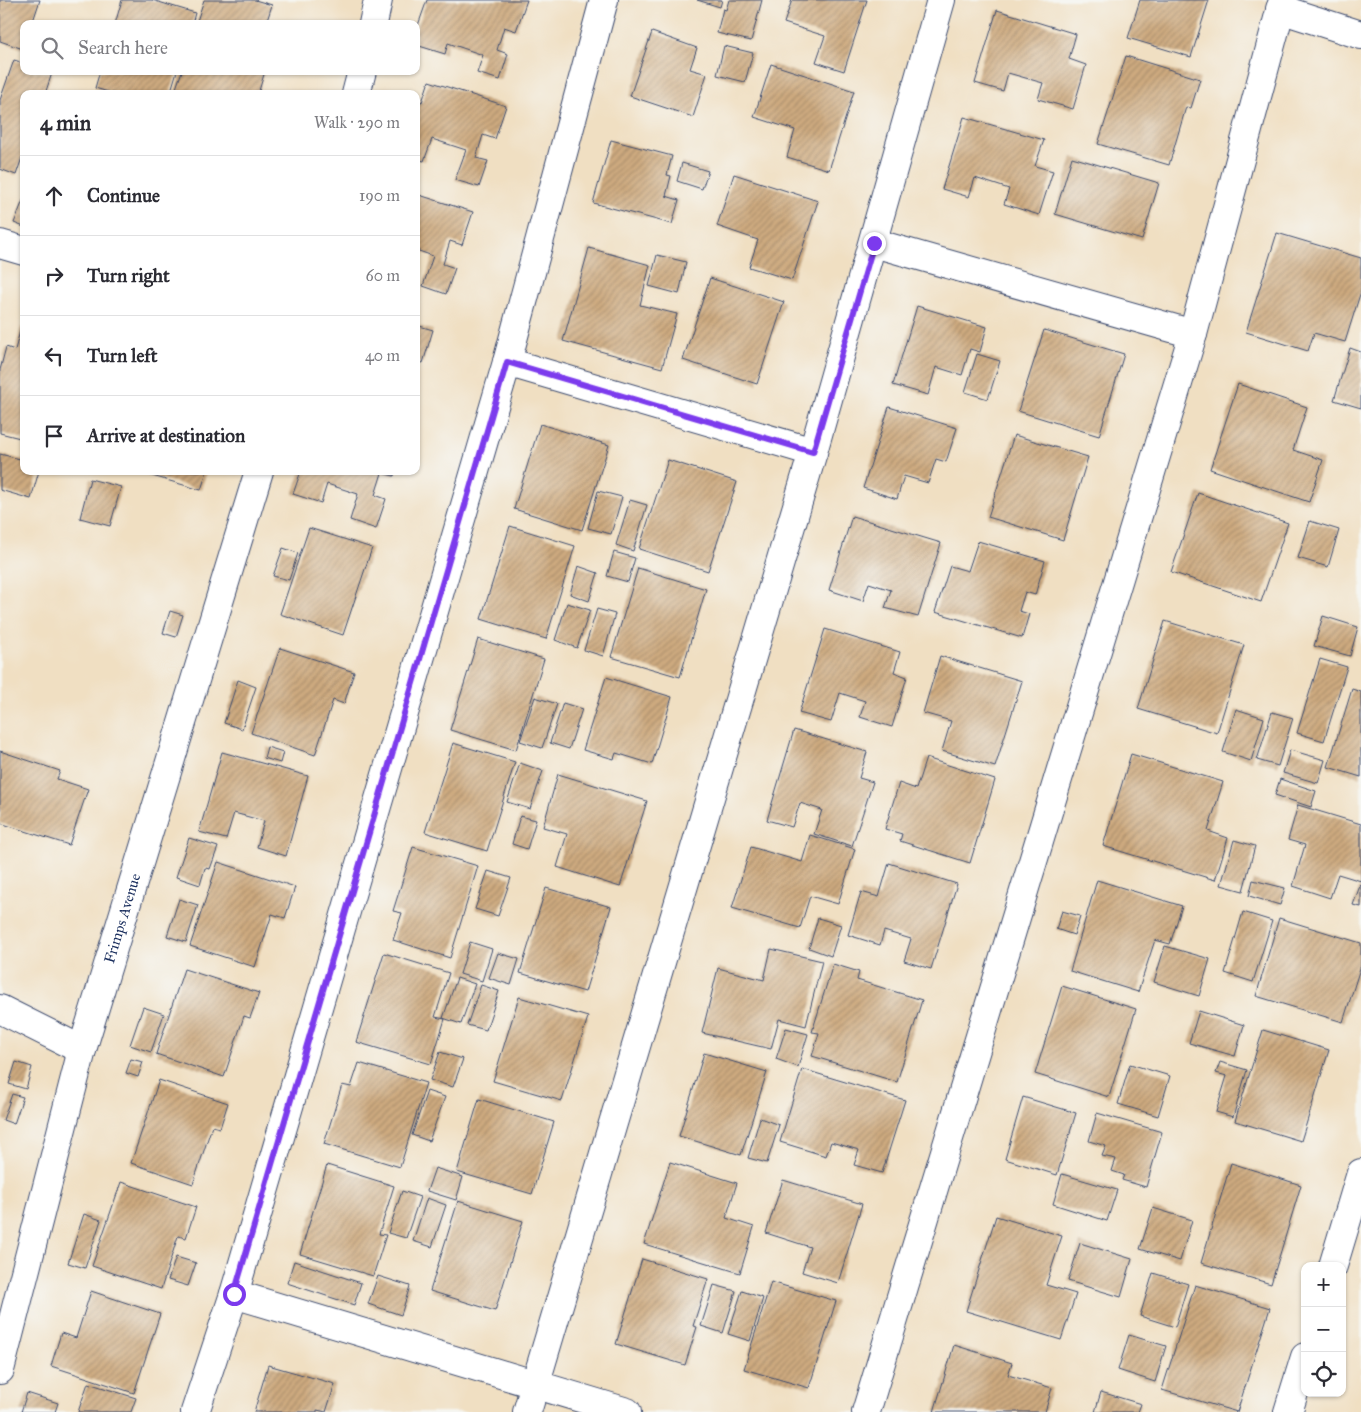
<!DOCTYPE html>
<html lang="en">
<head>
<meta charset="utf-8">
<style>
	:root { --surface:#fff; --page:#f2f2f3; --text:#2b2b33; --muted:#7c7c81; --line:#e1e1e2 }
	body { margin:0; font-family:"IM FELL Great Primer",serif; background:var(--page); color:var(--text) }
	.controls { position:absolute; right:15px; bottom:15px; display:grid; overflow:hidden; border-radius:10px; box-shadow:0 1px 4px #0004 }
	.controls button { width:45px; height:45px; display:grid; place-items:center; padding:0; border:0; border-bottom:1px solid var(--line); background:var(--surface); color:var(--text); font:25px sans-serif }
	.stop { position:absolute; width:15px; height:15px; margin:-11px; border:4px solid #7c3aed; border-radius:50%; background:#fff }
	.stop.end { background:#7c3aed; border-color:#fff; box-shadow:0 1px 5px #0008 }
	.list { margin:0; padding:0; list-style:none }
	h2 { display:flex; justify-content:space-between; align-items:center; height:65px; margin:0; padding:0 20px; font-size:21px }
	h2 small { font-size:16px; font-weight:400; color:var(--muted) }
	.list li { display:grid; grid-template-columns:32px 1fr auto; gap:15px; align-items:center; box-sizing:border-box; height:80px; padding:0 20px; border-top:1px solid var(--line) }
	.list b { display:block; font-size:19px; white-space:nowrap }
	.list em { font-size:16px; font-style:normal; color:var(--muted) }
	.icon { flex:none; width:28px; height:28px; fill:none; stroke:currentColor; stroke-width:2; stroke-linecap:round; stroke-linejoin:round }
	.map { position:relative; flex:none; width:1361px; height:1412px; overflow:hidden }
	.search { position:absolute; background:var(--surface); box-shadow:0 1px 4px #0004; left:20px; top:20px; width:400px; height:55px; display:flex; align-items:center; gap:12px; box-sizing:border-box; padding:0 18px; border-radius:10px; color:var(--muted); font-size:19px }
	.panel { position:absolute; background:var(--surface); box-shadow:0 1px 4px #0004; left:20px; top:90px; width:400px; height:385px; border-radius:10px }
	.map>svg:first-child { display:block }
	.building { fill:url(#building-hatch) }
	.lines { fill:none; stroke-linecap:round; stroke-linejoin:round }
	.minor-casing { stroke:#3b496d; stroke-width:30 }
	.minor { stroke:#fff; stroke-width:28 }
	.route { stroke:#7c3aed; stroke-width:6 }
	.labels { text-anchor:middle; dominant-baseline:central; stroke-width:4; stroke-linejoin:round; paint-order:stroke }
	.street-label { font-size:15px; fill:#1b2f5e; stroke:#f6f6f2 }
</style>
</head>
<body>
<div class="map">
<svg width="1361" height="1412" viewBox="0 0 1361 1412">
	<defs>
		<pattern id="building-hatch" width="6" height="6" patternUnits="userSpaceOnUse" patternTransform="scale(1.25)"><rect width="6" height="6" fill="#ceaa7f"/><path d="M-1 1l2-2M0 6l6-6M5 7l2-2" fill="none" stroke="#a68b6b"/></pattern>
	</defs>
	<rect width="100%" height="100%" fill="#f6f6f2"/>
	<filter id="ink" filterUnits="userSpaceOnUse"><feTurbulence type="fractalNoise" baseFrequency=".02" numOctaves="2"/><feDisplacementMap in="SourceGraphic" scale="10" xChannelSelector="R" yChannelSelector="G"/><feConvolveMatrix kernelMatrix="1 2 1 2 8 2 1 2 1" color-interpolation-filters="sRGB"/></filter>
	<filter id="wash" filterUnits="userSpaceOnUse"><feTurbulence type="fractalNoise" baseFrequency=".0096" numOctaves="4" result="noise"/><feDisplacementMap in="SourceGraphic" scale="20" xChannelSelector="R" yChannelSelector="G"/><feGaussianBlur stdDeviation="1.12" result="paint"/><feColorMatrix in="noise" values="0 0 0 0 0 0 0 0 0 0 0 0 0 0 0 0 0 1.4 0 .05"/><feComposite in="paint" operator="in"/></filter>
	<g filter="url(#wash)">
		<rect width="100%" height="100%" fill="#f0dfc2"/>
		<g id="blocks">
			<path class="building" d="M0 0H40L32 24H24L23 49 0 41Z
				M122 0H152L195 13 192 24H115Z
				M204 0H255L272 5 266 24H196Z
				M427 0H527L516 31 504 27 497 50 508 54 500 80 477 73 483 55 448 43 445 54 416 45V31Z
				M697 0H722L720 7Z
				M729 0H762L751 41 717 33 723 9 726 10Z
				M792 0H867L844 71 816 62 825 36 784 23Z
				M1140 0H1209L1191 57 1128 38Z
				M997 10 1076 34 1069 59 1086 65 1073 109 1038 99 1043 83 1008 73 1003 91 975 83Z
				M652 32 697 48 690 69 707 74 693 117 630 96Z
				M724 46 753 53 745 82 717 75Z
				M1126 56 1200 79 1191 108 1186 107 1169 165 1098 144Z
				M14 60 24 63V71L52 73 45 94H24V152L16 175 0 169V100Z
				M771 64 854 91 829 170 787 157 795 130 754 117Z
				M100 71H177L170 94H115L95 88Z
				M182 71H265L258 94H174Z
				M429 81 506 106 495 139 483 135 476 158 488 161 479 187 455 180 466 150 432 139 424 161 416 159V100L422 102Z
				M964 117 1044 140 1035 166 1053 171 1039 215 1004 204 1009 189 975 178 969 197 942 189Z
				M611 140 672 156 667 175 671 176 666 196 679 200 672 224 593 203Z
				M1072 157 1159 183 1142 240 1055 214Z
				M682 163 708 171 702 189 677 181Z
				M734 174 818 201 792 280 749 267 758 240 717 226Z
				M416 194 473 212 462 245 450 241 443 264 455 268 446 294 423 286 433 256 416 250Z
				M24 198V227L14 223Z
				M1277 233 1361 258V291L1345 342 1314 333 1308 351 1246 332Z
				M589 248 650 265 640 305 677 314 662 368 563 341Z
				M657 255 686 262 679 294 649 286Z
				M710 278 784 302 757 384 683 360Z
				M917 306 987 327 980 352 970 349 962 375 936 367 928 395 893 385Z
				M416 325 433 330 423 363 416 361Z
				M21 327 24 328V439L0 433V370L6 347 15 350Z
				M1044 330 1124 354 1099 436 1018 411Z
				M1350 348 1361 352V408L1334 400Z
				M977 354 1000 361 988 399 965 392Z
				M1238 384 1307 407 1293 450 1323 460 1309 502 1210 469Z
				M889 407 957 428 946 462 936 459 928 483 904 476 897 499 863 488Z
				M540 424 609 445 582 530 514 509Z
				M1014 435 1088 457 1063 540 988 517Z
				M0 454 24 460V471H39L31 499 0 490Z
				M668 460 737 482 708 571 639 549Z
				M135 471H207L201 490Z
				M301 471H395L394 476 382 473 375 495 386 499 376 529 350 520 358 494 327 484 321 503 293 494Z
				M90 479 121 487 110 526 80 518Z
				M598 491 622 497 611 534 588 528Z
				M1198 493 1288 523 1261 602 1171 572Z
				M630 500 647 505 633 551 616 545Z
				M852 516 941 543 918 617 885 608 891 590 869 583 863 601 829 590Z
				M1310 521 1339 530 1328 567 1298 558Z
				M510 526 575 546 546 639 481 619Z
				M309 528 372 548 343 635 280 614Z
				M978 541 1045 561 1035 595 1025 592 1019 611 1029 614 1022 638 935 612 950 566 968 571Z
				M283 548 298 553 289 580 273 576Z
				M614 552 635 558 628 582 607 576Z
				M578 566 598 573 589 601 570 594Z
				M638 568 706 589 680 677 611 657Z
				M567 603 590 610 577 648 555 640Z
				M597 609 615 614 603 656 584 650Z
				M170 611 183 615 176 637 163 633Z
				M1323 616 1358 627 1350 656 1314 646Z
				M1165 621 1244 645 1217 733 1138 709Z
				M825 629 900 652 894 672 907 677 892 727 860 717 865 701 840 693 831 722 799 713Z
				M478 639 544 659 516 750 450 730Z
				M280 648 354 672 344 704 333 700 315 755 251 733Z
				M940 656 1022 681 995 767 942 751 951 721 923 713Z
				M1320 659 1347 667 1324 741 1297 733Z
				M606 677 672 697 652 764 616 753 614 759 583 750Z
				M238 680 256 687 242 729 224 723Z
				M1352 689 1361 692V777L1328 767Z
				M535 697 557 704 542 748 520 741Z
				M563 703 582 709 569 749 550 743Z
				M1236 709 1264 718 1251 761 1223 752Z
				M1272 712 1293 718 1278 766 1257 760Z
				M794 730 867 752 859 778 873 782 852 846 814 834 822 810 800 803 792 827 767 820Z
				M453 743 515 762 487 851 425 832Z
				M267 747 283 752 280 763 264 758Z
				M1290 750 1325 760 1318 783 1283 773Z
				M0 751 60 771 57 779 88 789 69 845 0 823Z
				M222 752 308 776 286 856 257 847 264 821 234 813 226 839 199 832Z
				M1131 754 1223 782 1208 831 1228 838 1215 880 1103 846Z
				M926 758 995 780 970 863 900 841 902 834 885 829 899 783 916 789Z
				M520 763 543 771 530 809 507 802Z
				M558 774 647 801 620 887 557 867 567 834 543 827Z
				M1280 779 1316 791 1311 807 1275 795Z
				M1298 805 1361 824V881L1338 874 1330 898 1293 886 1305 845 1288 840Z
				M520 816 536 820 527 849 512 844Z
				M810 835 855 849 838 904 810 896 800 928 732 908 751 847 802 862Z
				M189 838 218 847 210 869 205 868 200 885 176 877Z
				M1234 840 1255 846 1243 891 1221 885Z
				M413 847 478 866 450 958 393 940 402 913 393 911Z
				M218 862 295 887 285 918 272 914 255 967 190 946Z
				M889 863 957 884 931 969 904 961 911 939 884 931 880 945 848 935 861 892 879 897Z
				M488 871 511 878 498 916 475 909Z
				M1097 880 1182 906 1170 944 1155 940 1138 992 1070 971Z
				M1253 880 1285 888 1280 905 1249 896Z
				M1361 883V907L1353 905Z
				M546 888 611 907 585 992 520 973Z
				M179 899 198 905 186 942 167 936Z
				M1062 911 1080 916 1074 935 1056 929Z
				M1243 912 1272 921 1253 982 1225 973Z
				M818 918 841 925 831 956 809 948Z
				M1279 918 1361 943V965L1343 1022 1256 996Z
				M470 942 492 949 482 981 460 974Z
				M1165 946 1210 959 1199 996 1154 982Z
				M771 949 822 961 806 1026 779 1019 771 1049 702 1033 718 968 764 980Z
				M384 953 449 973 435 1017 445 1019 431 1064 356 1042Z
				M498 953 519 959 511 985 489 978Z
				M833 964 859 972 857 980 922 1000 897 1082 812 1056 819 1033 812 1032Z
				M184 969 259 993 250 1018 244 1016 224 1077 156 1054Z
				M457 978 475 984 461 1024 443 1018Z
				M481 985 499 991 486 1030 467 1025Z
				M1062 986 1136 1009 1109 1097 1035 1074Z
				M519 997 588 1017 562 1101 493 1081Z
				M143 1007 164 1014 151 1052 130 1045Z
				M1199 1011 1244 1025 1235 1056 1189 1043Z
				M786 1028 808 1034 798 1067 776 1059Z
				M1263 1030 1329 1050 1301 1141 1235 1121Z
				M440 1052 463 1059 453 1087 430 1080Z
				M704 1053 767 1072 741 1155 679 1136Z
				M131 1059 143 1062 138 1077 126 1073Z
				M16 1062 32 1067 26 1089 9 1084Z
				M1220 1062 1247 1070 1233 1117 1216 1112 1227 1076 1216 1073Z
				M359 1063 426 1083 400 1167 324 1144 342 1085 351 1087Z
				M1130 1064 1170 1076 1158 1116 1118 1104Z
				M802 1069 905 1100 882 1173 854 1165 859 1150 831 1142 826 1156 780 1142Z
				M159 1080 228 1103 220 1128 212 1126 193 1184 131 1163Z
				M427 1091 445 1097 429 1141 412 1135Z
				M12 1094 23 1097 14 1124 3 1120Z
				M1023 1097 1076 1113 1057 1175 1005 1159Z
				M479 1099 554 1122 532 1194 457 1172Z
				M1097 1113 1162 1132 1146 1187 1122 1180 1124 1175 1112 1171 1116 1159 1102 1156 1106 1146 1089 1141Z
				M760 1118 779 1125 767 1163 748 1158Z
				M670 1162 737 1183 726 1218 754 1227 740 1273 644 1244Z
				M1231 1163 1301 1185 1271 1284 1201 1263Z
				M327 1165 394 1186 379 1234 386 1235 373 1276 300 1254Z
				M435 1168 463 1177 456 1200 427 1191Z
				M1062 1174 1117 1190 1107 1221 1053 1204Z
				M783 1180 862 1204 838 1283 802 1272 810 1247 766 1233Z
				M121 1182 196 1207 186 1238 178 1236 161 1289 92 1266Z
				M402 1191 420 1197 406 1238 388 1233Z
				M427 1198 446 1205 432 1247 413 1241Z
				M458 1201 523 1221 495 1311 430 1291Z
				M1153 1208 1192 1220 1180 1261 1140 1249Z
				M84 1214 101 1220 85 1268 68 1263Z
				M996 1216 1062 1236 1046 1285 1076 1294 1061 1340 966 1311Z
				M1080 1243 1132 1259 1121 1297 1068 1281Z
				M176 1257 196 1263 188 1286 168 1280Z
				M642 1259 708 1279 693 1326 697 1327 685 1365 616 1344Z
				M294 1261 361 1283 354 1305 287 1283Z
				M1153 1273 1188 1284 1175 1327 1140 1316Z
				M378 1276 410 1286 401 1315 368 1304Z
				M771 1282 836 1301 809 1388 744 1369Z
				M714 1285 736 1291 723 1333 701 1326Z
				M1195 1285 1270 1308 1237 1412 1162 1390Z
				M91 1291 160 1314 134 1393 51 1366 61 1333 76 1338Z
				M742 1291 763 1298 750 1341 728 1334Z
				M1129 1335 1166 1346 1155 1382 1118 1370Z
				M954 1345 1012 1363 1008 1375 1052 1388 1045 1412H934Z
				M268 1365 335 1384 326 1412 317 1410V1412H254Z
				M88 1383 136 1398 131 1412H78Z
				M1101 1392 1141 1404 1138 1412H1095Z
				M27 1393 58 1403 55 1412H21Z"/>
		</g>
	</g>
	<g filter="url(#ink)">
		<use href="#blocks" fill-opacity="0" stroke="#3b496d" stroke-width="1"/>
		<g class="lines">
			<g class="minor-casing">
				<g id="minor">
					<path d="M1280 9 1361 35"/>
					<path d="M373 24 378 0"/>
					<path d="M356 94 362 71"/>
					<path d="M874 243 1193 334"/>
					<path d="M0 244 24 251"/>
					<path d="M507 362 813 452"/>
					<path d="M0 1009 82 1050"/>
					<path d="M1333 1266 1361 1173"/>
					<path d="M234 1294 627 1412"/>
					<path id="s1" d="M0 1370 82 1050 259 471"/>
					<path d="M195 1412 234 1294 507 362 604 0"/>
					<path d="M527 1412 813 452 941 0"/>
					<path d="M866 1412 1193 334 1283 0"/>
					<path d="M1288 1412 1305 1357"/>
				</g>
			</g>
			<use href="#minor" class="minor"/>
		</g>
	</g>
	<g class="lines" filter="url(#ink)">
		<path class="route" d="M234 1294 507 362 813 452 874 243"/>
	</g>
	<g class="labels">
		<g class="street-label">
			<text stroke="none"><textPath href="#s1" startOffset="468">Frimps Avenue</textPath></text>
		</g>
	</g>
</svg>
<div class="controls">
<button>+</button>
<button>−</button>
<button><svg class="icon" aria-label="locate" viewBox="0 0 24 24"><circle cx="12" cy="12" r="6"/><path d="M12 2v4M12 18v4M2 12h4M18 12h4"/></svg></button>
</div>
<div class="stop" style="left:234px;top:1294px"></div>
<div class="stop end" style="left:874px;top:243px"></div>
<div class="search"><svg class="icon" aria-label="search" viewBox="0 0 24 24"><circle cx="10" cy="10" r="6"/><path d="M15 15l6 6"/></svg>Search here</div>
<section class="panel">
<h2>4 min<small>Walk · 290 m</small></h2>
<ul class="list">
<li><svg class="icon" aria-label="ahead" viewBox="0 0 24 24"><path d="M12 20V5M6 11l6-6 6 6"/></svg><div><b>Continue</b></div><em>190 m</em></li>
<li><svg class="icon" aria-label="right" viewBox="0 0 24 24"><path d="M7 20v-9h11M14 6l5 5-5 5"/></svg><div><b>Turn right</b></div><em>60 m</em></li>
<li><svg class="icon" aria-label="left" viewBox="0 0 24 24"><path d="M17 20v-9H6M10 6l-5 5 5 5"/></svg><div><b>Turn left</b></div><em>40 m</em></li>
<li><svg class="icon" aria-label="arrive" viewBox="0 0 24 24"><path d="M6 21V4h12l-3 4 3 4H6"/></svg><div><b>Arrive at destination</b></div></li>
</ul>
</section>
</div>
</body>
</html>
